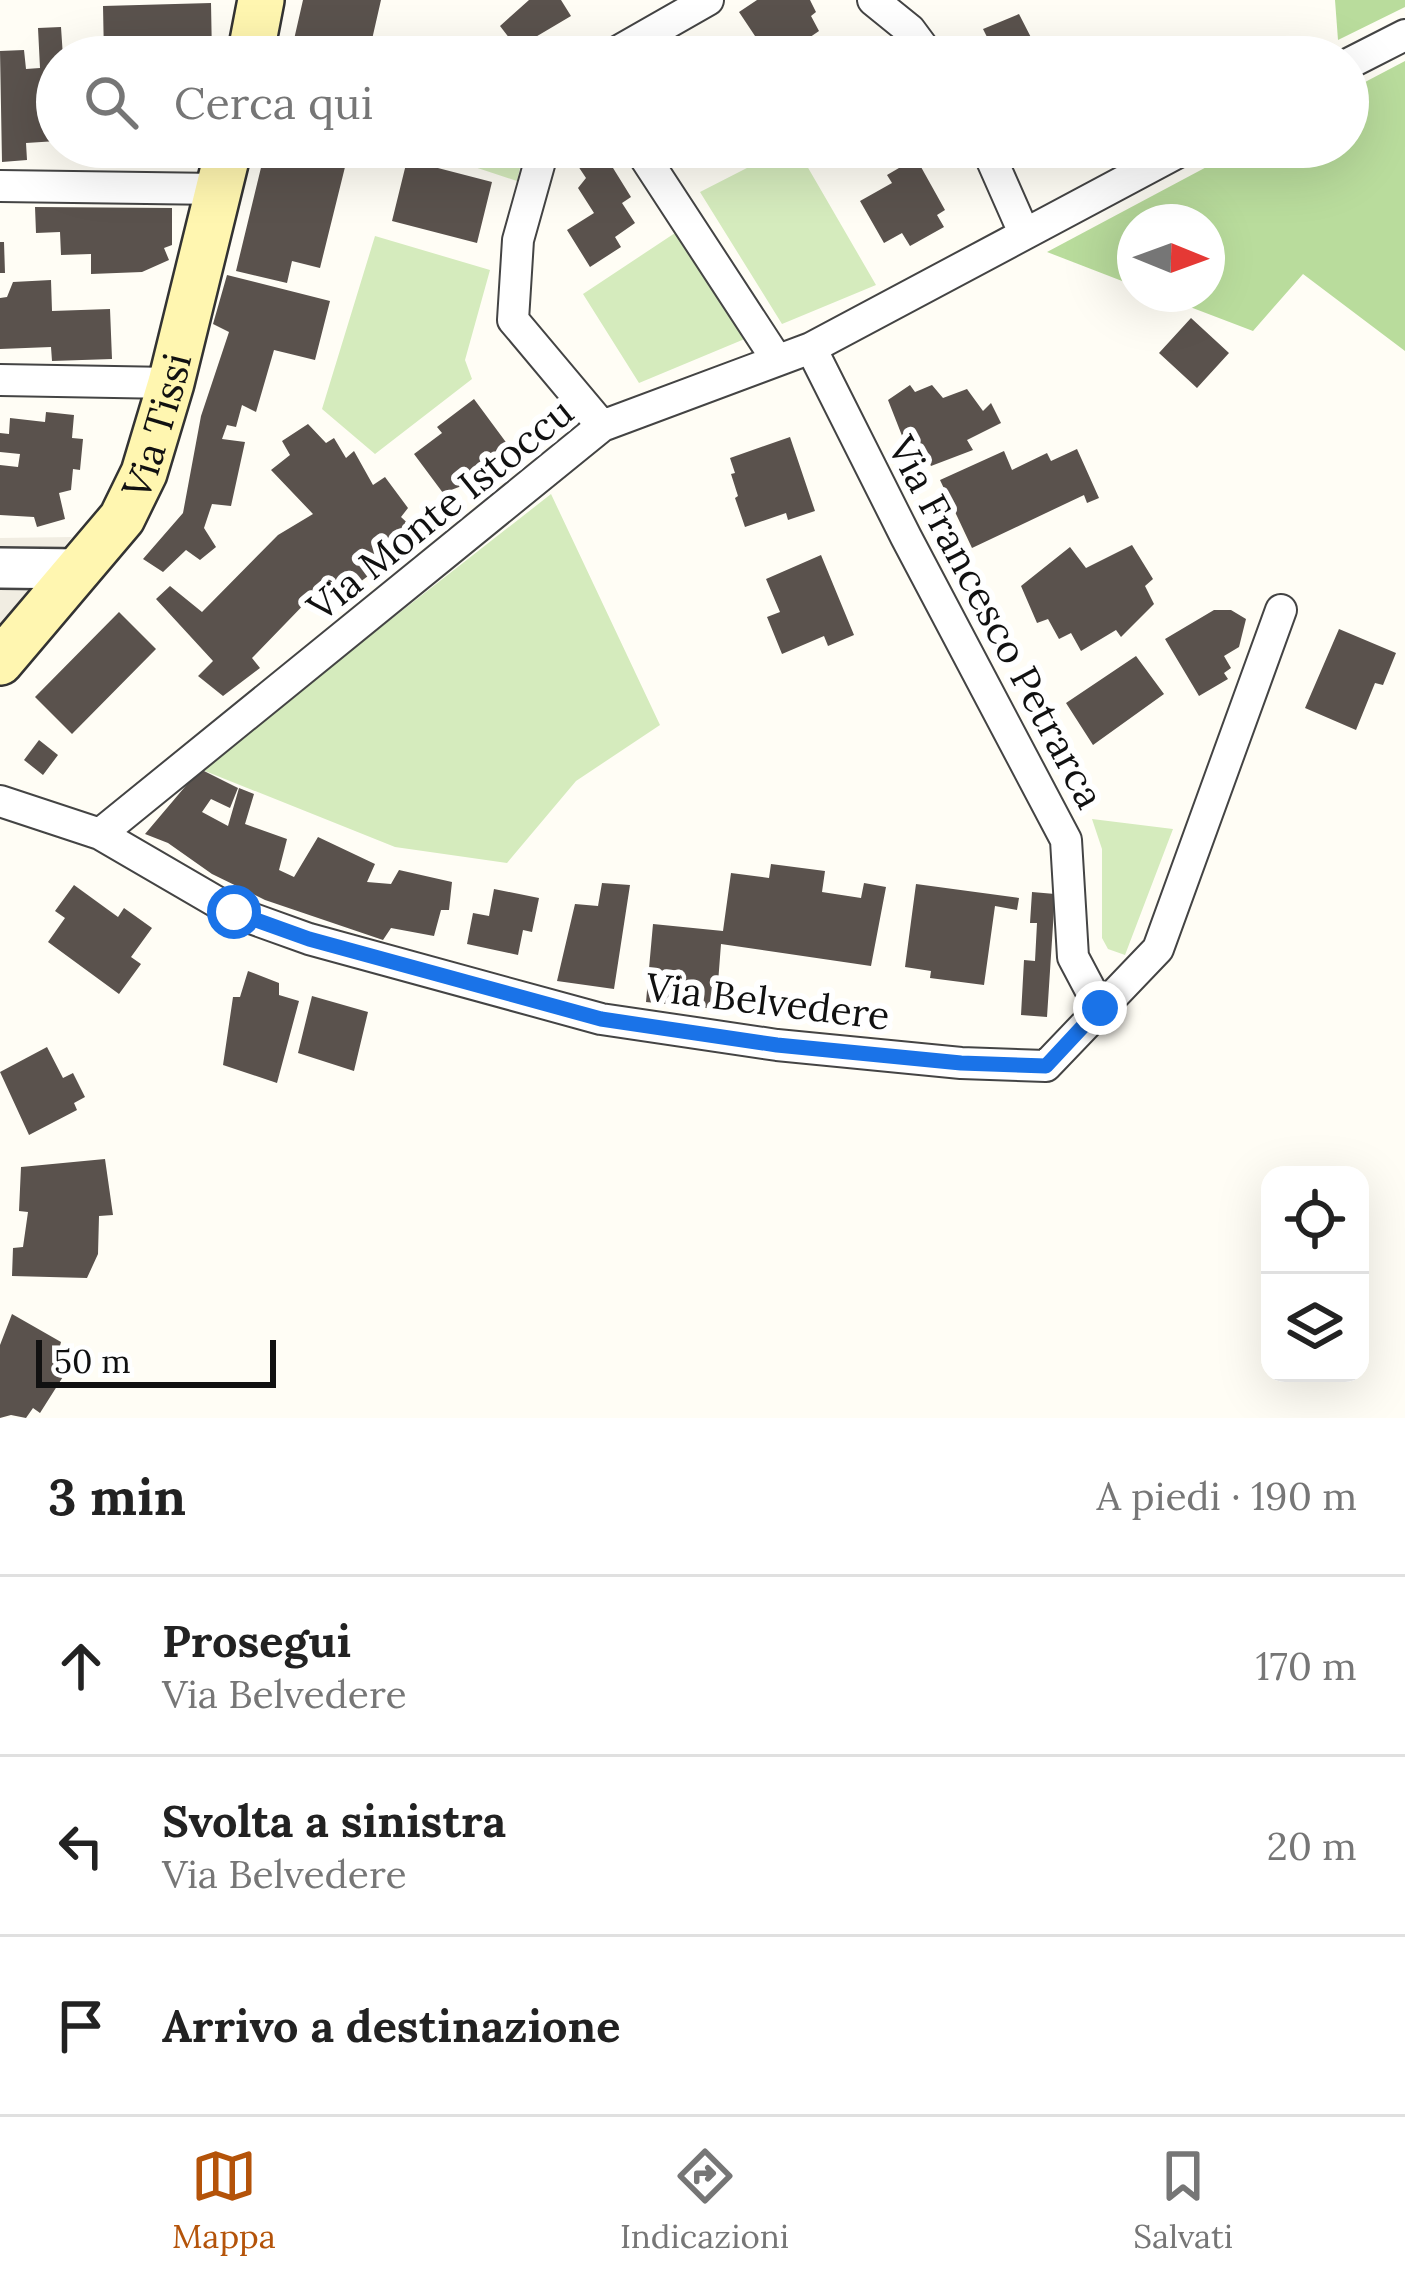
<!DOCTYPE html>
<html lang="it">
<head>
<meta charset="utf-8">
<style>
	:root { --surface:#fff; --page:#f6f6f6; --text:#222; --muted:#767676; --line:#e0e0e0; --accent:#b45309 }
	body { margin:0; font-family:Lora,serif; background:var(--page); color:var(--text) }
	.controls { position:absolute; right:36px; bottom:36px; display:grid; overflow:hidden; border-radius:24px; box-shadow:0 12px 48px #0002 }
	.controls button { width:108px; height:108px; display:grid; place-items:center; padding:0; border:0; border-bottom:3px solid var(--line); background:var(--surface); color:var(--text); font:60px sans-serif }
	.compass { position:absolute; left:1117px; top:204px; width:108px; height:108px; border-radius:50%; background:var(--surface); box-shadow:0 12px 48px #0002; rotate:91deg }
	.scale { position:absolute; left:36px; bottom:30px; width:240px; box-sizing:border-box; padding-left:12px; border:6px solid #111; border-top:0; font-size:33px; line-height:42px; white-space:nowrap; color:#111; -webkit-text-stroke:9px #fff; paint-order:stroke }
	.stop { position:absolute; width:36px; height:36px; margin:-27px; border:9px solid #1a73e8; border-radius:50%; background:#fff }
	.stop.end { background:#1a73e8; border-color:#fff; box-shadow:0 3px 12px #0008 }
	.list { margin:0; padding:0; list-style:none }
	h2 { display:flex; justify-content:space-between; align-items:center; height:156px; margin:0; padding:0 48px; font-size:51px }
	h2 small { font-size:39px; font-weight:400; color:var(--muted) }
	.list li { display:grid; grid-template-columns:78px 1fr auto; gap:36px; align-items:center; box-sizing:border-box; height:180px; padding:0 48px; border-top:3px solid var(--line) }
	.list b { display:block; font-size:45px; white-space:nowrap }
	.list p { margin:0; font-size:39px; white-space:nowrap; color:var(--muted) }
	.list em { font-size:39px; font-style:normal; color:var(--muted) }
	.icon { flex:none; width:66px; height:66px; fill:none; stroke:currentColor; stroke-width:2; stroke-linecap:round; stroke-linejoin:round }
	.map { position:relative; flex:none; width:1405px; height:1418px; overflow:hidden }
	.search { position:absolute; background:var(--surface); box-shadow:0 12px 48px #0002; left:36px; right:36px; top:36px; height:132px; display:flex; align-items:center; gap:30px; box-sizing:border-box; padding:0 42px; border-radius:66px; color:var(--muted); font-size:45px }
	.sheet { height:696px; background:var(--surface) }
	nav { display:flex; justify-content:space-around; align-items:center; box-sizing:border-box; height:168px; border-top:3px solid var(--line); background:var(--surface); font-size:33px; color:var(--muted) }
	nav a { display:grid; justify-items:center; gap:6px }
	nav .on { color:var(--accent) }
	.map>svg:first-child { display:block }
	.green { fill:#d5ebbd }
	.forest { fill:#b9dc9c }
	.plaza { fill:#f1ede2 }
	.building { fill:#5a524d }
	.lines { fill:none; stroke-linecap:round; stroke-linejoin:round }
	.minor-casing { stroke:#444; stroke-width:34 }
	.tertiary-casing { stroke:#444; stroke-width:44 }
	.secondary-casing { stroke:#333; stroke-width:50 }
	.minor { stroke:#fff; stroke-width:30 }
	.tertiary { stroke:#fff; stroke-width:39 }
	.secondary { stroke:#fff6b0; stroke-width:45 }
	.route { stroke:#1a73e8; stroke-width:15 }
	.labels { text-anchor:middle; dominant-baseline:central; stroke-width:12; stroke-linejoin:round; paint-order:stroke }
	.street-label { font-size:39px; fill:#111; stroke:#fff }
</style>
</head>
<body>
<div class="map">
<svg width="1405" height="1418" viewBox="0 0 1405 1418">
	<rect width="100%" height="100%" fill="#fffdf5"/>
	<path class="green" d="M414 147H525L517 181Z
		M788 147H796L876 285 782 324 700 192Z
		M675 233 747 338 639 383 583 294Z
		M375 236 490 270 465 360 472 379 375 454 322 409Z
		M551 494 660 725 576 781 507 863 395 847 200 769Z
		M1092 819 1173 829 1125 955 1108 949 1102 938V849Z"/>
	<path class="forest" d="M1335 0H1405V7L1338 40Z
		M1405 61V351L1303 274 1253 331 1156 294H1207V222H1135V286L1047 252 1244 147H1348V91Z"/>
	<path class="plaza" d="M72 537 0 624V538Z"/>
	<path class="building" d="M303 0H381L368 57H290Z
		M529 0H561L571 16 517 48 500 26Z
		M757 0H810L816 12 811 16 819 31 781 57H769L739 12Z
		M211 3 212 57H104L103 6Z
		M1019 14 1041 57H997L983 29Z
		M61 27 63 57H57V141L26 143 27 160 2 162 0 51 24 50 26 69 40 68 38 28Z
		M713 42 723 57H689Z
		M266 147H322L320 152 347 159 320 268 292 261 287 283 236 271Z
		M600 147 631 197 622 203 635 223 615 237 621 247 590 267 567 230 594 213 578 188 586 178 576 163Z
		M824 147H864L834 164Z
		M916 158 945 210 937 215 944 227 910 246 902 233 884 243 860 201 892 183 887 175Z
		M407 160 492 182 477 243 392 221Z
		M35 207 172 208V245L164 248 169 260 142 272 91 274V254L61 255 60 232 36 233Z
		M0 242H4L5 273H0Z
		M227 275 330 301 315 360 274 350 256 412 242 405 236 427 227 425 222 439 245 442 231 506 212 504 204 528 216 547 200 560 186 550 163 572 143 559 183 513 201 416 229 332 213 324Z
		M51 280 52 311 110 309 112 359 52 361 51 347 0 349V298L7 297 13 282Z
		M1191 318 1229 353 1197 388 1159 353Z
		M910 385 915 392 932 385 943 398 967 389 983 411 991 403 1001 423 967 440 973 450 931 466 921 447 908 451 888 400Z
		M474 399 508 445 488 461 492 465 467 484 443 493 414 454 442 433 437 427Z
		M46 412 74 415 72 438 83 439 80 470 73 469 71 490 59 493 65 519 37 527 34 517 0 515V465L18 467 20 454 0 452V433L9 434 10 418 45 422Z
		M308 424 326 443 334 438 346 458 354 451 373 485 385 477 408 508 401 517 414 529 372 559 380 567 328 606 317 591 252 658 260 668 223 696 198 676 213 661 156 599 170 586 202 612 278 535 313 514 271 470 290 455 282 441Z
		M790 437 815 511 788 520 786 513 745 527 735 498 738 496 731 474 735 473 730 458Z
		M1077 449 1099 498 1087 503 1084 495 972 548 940 480 1004 451 1012 470 1047 453 1051 461Z
		M1132 545 1153 579 1145 586 1154 604 1121 637 1116 630 1081 651 1071 633 1059 639 1048 619 1037 623 1021 586 1070 547 1086 568Z
		M821 555 854 635 828 646 824 636 782 654 767 617 780 612 766 579Z
		M1214 610H1231L1246 619 1239 647 1224 656 1231 668 1224 673 1228 679 1199 696 1165 639Z
		M119 612 156 649 72 734 35 697Z
		M1339 629 1396 653 1383 685 1375 683 1356 730 1305 708Z
		M1136 656 1164 694 1093 745 1066 703Z
		M39 740 58 755 43 775 24 760Z
		M200 769 238 788 230 808 211 799 202 812 228 826 239 788 254 794 245 824 287 839 279 870 294 877 318 837 375 864 367 882 391 884 399 870 452 882 449 910H441L434 936 391 928 383 940 265 900 212 874 168 843 145 834Z
		M771 864 825 871 822 892 861 898 864 883 886 887 871 966 721 944 716 1009 646 1002 653 924 723 931 731 873 769 878Z
		M602 883 630 885 614 989 557 981 575 904 598 906Z
		M916 884 1019 898 1017 910 995 906 984 985 930 978 931 971 905 967Z
		M74 885 118 917 124 908 152 928 131 957 141 964 119 994 48 942 65 918 55 911Z
		M494 889 539 898 532 932 523 930 518 955 467 944 473 913 489 916Z
		M1032 892 1055 894 1047 1017 1021 1015 1024 960 1035 961 1037 923H1030Z
		M248 971 279 983V995L299 1001 277 1083 223 1065 233 997H240Z
		M312 996 368 1012 354 1071 298 1053Z
		M47 1047 63 1078 73 1073 85 1097 74 1103 77 1110 29 1135 0 1072Z
		M105 1159 113 1215 99 1216 98 1254 87 1278 12 1276 13 1248 23 1247 28 1212 19 1211 21 1167Z
		M12 1314 61 1342 56 1361 66 1372 40 1413 33 1408 26 1418 11 1415 0 1418V1345Z"/>
	<g class="lines">
		<g class="minor-casing">
			<path id="minor" d="M873 0 910 30 930 57
				M608 57 708 0
				M1348 64 1405 35
				M544 147 518 240 513 320 602 426
				M638 147 777 360
				M986 147 1024 233
				M0 186 219 189
				M811 348 906 537 1066 840 1073 957 1100 1008
				M0 380 171 383
				M0 801 100 834 234 912 309 939 601 1019 777 1045 961 1063 1046 1066 1158 949 1281 610
				M100 834 602 426 811 348 1188 147"/>
		</g>
		<g class="tertiary-casing">
			<path id="tertiary" d="M0 568 82 569"/>
		</g>
		<g class="secondary-casing">
			<g id="secondary">
				<path d="M250 57 261 0"/>
				<path id="s1" d="M0 662 122 518 144 473 171 383 229 147"/>
			</g>
		</g>
		<use href="#minor" class="minor"/>
		<use href="#tertiary" class="tertiary"/>
		<use href="#secondary" class="secondary"/>
	</g>
	<g class="lines">
		<path class="route" d="M234 912 309 939 601 1019 777 1045 961 1063 1046 1066 1100 1008"/>
	</g>
	<g class="labels">
		<g class="street-label">
			<text stroke="none"><textPath href="#s1" startOffset="288">Via Tissi</textPath></text>
			<text transform="translate(440 509) rotate(-39)">Via Monte Istoccu</text>
			<text transform="translate(996 622) rotate(62)">Via Francesco Petrarca</text>
			<text transform="translate(768 1001) rotate(7)">Via Belvedere</text>
		</g>
	</g>
</svg>
<div class="controls">
<button><svg class="icon" aria-label="locate" viewBox="0 0 24 24"><circle cx="12" cy="12" r="6"/><path d="M12 2v4M12 18v4M2 12h4M18 12h4"/></svg></button>
<button><svg class="icon" aria-label="layers" viewBox="0 0 24 24"><path d="M12 4l9 5-9 5-9-5zM3 14l9 5 9-5"/></svg></button>
</div>
<svg class="compass" viewBox="-18 -18 36 36"><path d="M0-13l5 13h-10z" fill="#e53935"/><path d="M0 13l5-13h-10z" fill="#767676"/></svg>
<div class="scale">50 m</div>
<div class="stop" style="left:234px;top:912px"></div>
<div class="stop end" style="left:1100px;top:1008px"></div>
<div class="search"><svg class="icon" aria-label="search" viewBox="0 0 24 24"><circle cx="10" cy="10" r="6"/><path d="M15 15l6 6"/></svg>Cerca qui</div>
</div>
<section class="sheet">
<h2>3 min<small>A piedi · 190 m</small></h2>
<ul class="list">
<li><svg class="icon" aria-label="ahead" viewBox="0 0 24 24"><path d="M12 20V5M6 11l6-6 6 6"/></svg><div><b>Prosegui</b><p>Via Belvedere</p></div><em>170 m</em></li>
<li><svg class="icon" aria-label="left" viewBox="0 0 24 24"><path d="M17 20v-9H6M10 6l-5 5 5 5"/></svg><div><b>Svolta a sinistra</b><p>Via Belvedere</p></div><em>20 m</em></li>
<li><svg class="icon" aria-label="arrive" viewBox="0 0 24 24"><path d="M6 21V4h12l-3 4 3 4H6"/></svg><div><b>Arrivo a destinazione</b></div></li>
</ul>
</section>
<nav>
<a class="on"><svg class="icon" aria-label="map" viewBox="0 0 24 24"><path d="M3 6l6-2 6 2 6-2v14l-6 2-6-2-6 2zM9 4v14M15 6v14"/></svg>Mappa</a>
<a><svg class="icon" aria-label="directions" viewBox="0 0 24 24"><path d="M12 3l9 9-9 9-9-9zM9 14v-3h6M13 9l2 2-2 2"/></svg>Indicazioni</a>
<a><svg class="icon" aria-label="saved" viewBox="0 0 24 24"><path d="M7 4h10v16l-5-4-5 4z"/></svg>Salvati</a>
</nav>
</body>
</html>
